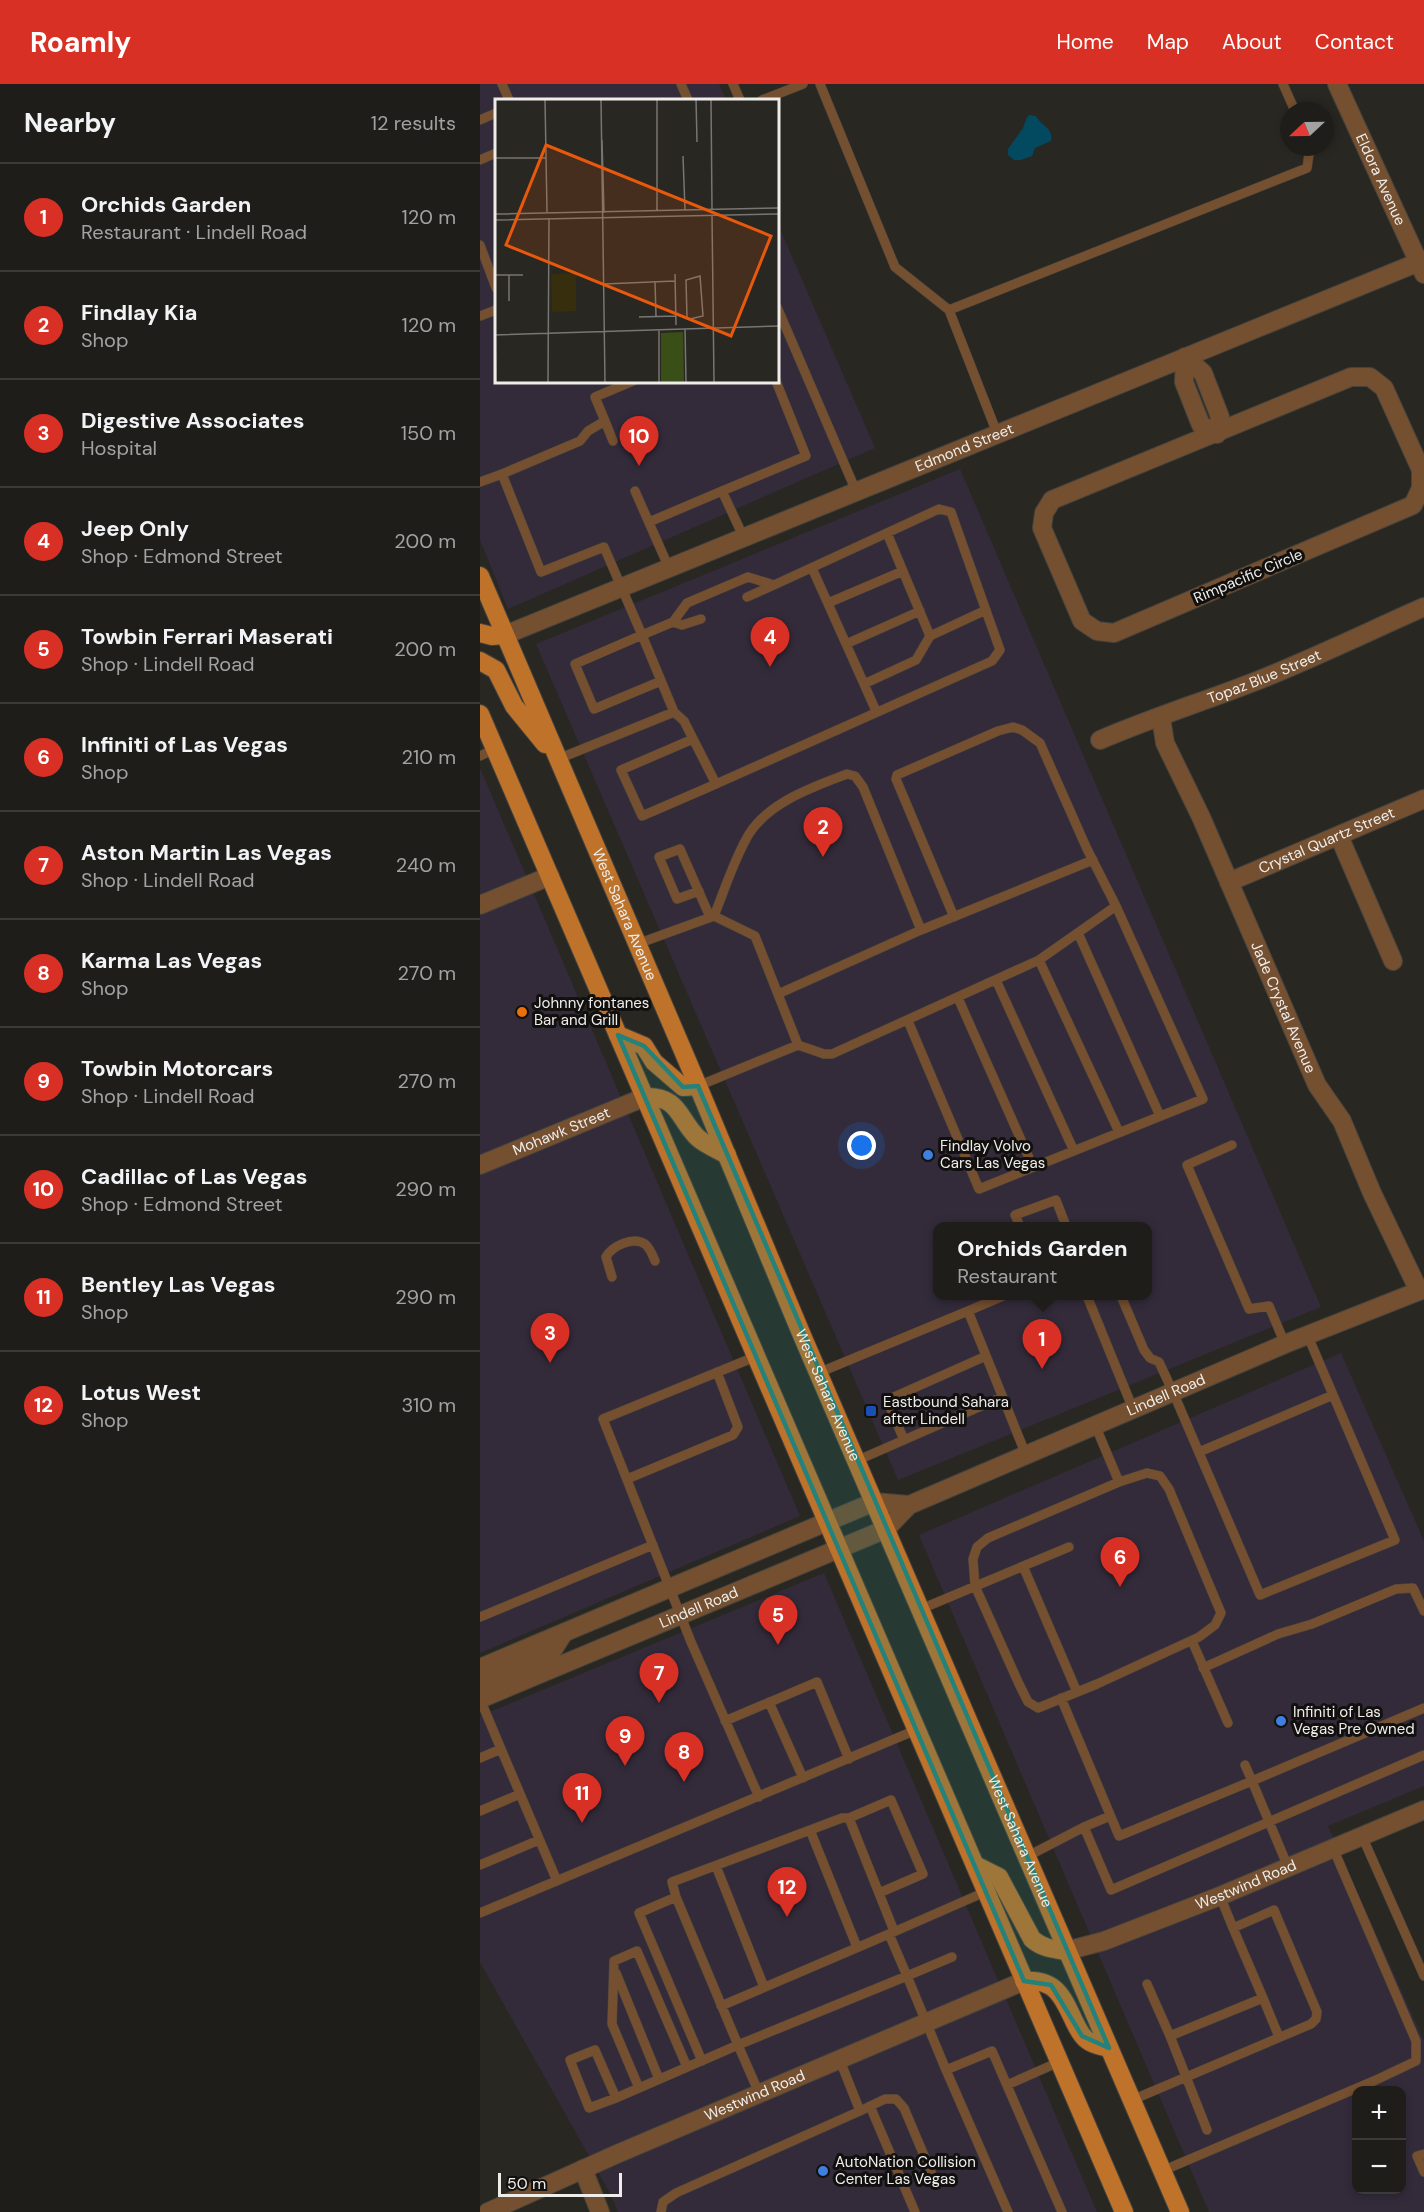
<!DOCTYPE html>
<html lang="en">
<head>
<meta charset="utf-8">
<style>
	:root { --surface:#1f1d1a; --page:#272623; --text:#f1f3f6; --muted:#a1a2a2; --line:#3c3b39; --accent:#d93025 }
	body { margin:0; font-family:"DM Sans",sans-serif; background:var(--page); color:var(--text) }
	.controls { position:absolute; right:18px; bottom:18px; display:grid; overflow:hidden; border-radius:12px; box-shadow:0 3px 9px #0003 }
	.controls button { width:54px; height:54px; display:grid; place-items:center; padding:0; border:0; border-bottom:2px solid var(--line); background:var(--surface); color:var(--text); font:30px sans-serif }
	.compass { position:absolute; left:800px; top:18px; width:54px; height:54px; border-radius:50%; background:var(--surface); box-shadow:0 3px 9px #0003; rotate:248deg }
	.scale { position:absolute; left:18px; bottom:15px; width:124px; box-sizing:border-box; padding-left:6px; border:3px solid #eeedea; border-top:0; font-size:16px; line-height:21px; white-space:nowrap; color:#eeedea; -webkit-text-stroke:4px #11100e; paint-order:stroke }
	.you { position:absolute; left:382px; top:1062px; width:21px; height:21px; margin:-15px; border:4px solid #fff; border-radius:50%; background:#1a73e8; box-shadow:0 0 0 9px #1a73e833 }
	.badge { display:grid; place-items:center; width:39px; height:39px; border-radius:50%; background:var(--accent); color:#fff; font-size:20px; font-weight:700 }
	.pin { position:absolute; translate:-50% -50px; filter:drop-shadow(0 2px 3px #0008) }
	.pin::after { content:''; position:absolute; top:32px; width:21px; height:18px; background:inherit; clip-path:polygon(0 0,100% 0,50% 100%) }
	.popup { position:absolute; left:453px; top:1138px; width:219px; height:78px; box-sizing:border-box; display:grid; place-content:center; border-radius:12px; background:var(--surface); filter:drop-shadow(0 2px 4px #0005); font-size:20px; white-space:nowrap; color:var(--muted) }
	.popup b { font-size:22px; color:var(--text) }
	.popup::after { content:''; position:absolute; left:50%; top:100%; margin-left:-12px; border:12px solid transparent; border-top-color:var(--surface) }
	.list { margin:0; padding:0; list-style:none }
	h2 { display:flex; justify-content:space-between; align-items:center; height:78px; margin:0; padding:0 24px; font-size:26px }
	h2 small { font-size:20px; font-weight:400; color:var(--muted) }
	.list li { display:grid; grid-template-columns:39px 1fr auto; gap:18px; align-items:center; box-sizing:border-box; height:108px; padding:0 24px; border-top:2px solid var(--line) }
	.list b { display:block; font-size:22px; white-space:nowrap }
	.list p { margin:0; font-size:20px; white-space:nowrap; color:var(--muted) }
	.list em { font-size:20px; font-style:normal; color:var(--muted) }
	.map { position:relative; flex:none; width:944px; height:2128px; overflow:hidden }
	header { display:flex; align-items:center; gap:36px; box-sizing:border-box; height:84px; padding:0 30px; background:var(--accent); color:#fff }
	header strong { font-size:28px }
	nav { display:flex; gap:33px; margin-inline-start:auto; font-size:21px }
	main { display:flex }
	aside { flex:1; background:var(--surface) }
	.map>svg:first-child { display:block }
	.commercial { fill:#332b3a; fill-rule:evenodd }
	.water { fill:#034960 }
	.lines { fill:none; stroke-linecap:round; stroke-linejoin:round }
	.service-casing { stroke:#45433e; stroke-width:10 }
	.minor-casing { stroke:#45433e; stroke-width:20 }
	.tertiary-casing { stroke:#45433e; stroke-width:20 }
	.primary-casing { stroke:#45433e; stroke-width:20 }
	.service { stroke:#744f30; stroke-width:9 }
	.minor { stroke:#744f30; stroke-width:18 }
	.tertiary { stroke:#744f30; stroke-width:18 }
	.primary { stroke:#bf732a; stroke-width:18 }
	.marked { fill:#25827a; fill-opacity:0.2; stroke:#25827a; stroke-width:4.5; stroke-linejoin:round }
	.food-dot { fill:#e8710a; stroke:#11100e; stroke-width:2 }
	.shop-dot { fill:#3f7fe0; stroke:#11100e; stroke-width:2 }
	.transit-dot { fill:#1a4fb4; stroke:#11100e; stroke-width:2 }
	.labels { text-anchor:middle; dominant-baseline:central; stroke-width:6; stroke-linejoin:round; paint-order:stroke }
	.street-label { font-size:15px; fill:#eeedea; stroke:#11100e }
	.poi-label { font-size:15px; fill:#eeedea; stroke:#11100e; text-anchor:start }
	.inset-road { fill:none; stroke:#787672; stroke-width:1.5 }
	.view { fill:#e8590c; fill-opacity:0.15; stroke:#e8590c; stroke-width:3 }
	.inset-edge { fill:none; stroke:#eeedea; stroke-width:3 }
</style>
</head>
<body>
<header>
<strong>Roamly</strong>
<nav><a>Home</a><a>Map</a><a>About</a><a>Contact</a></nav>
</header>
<main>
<aside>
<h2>Nearby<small>12 results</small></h2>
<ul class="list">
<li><span class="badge">1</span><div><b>Orchids Garden</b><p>Restaurant · Lindell Road</p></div><em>120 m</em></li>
<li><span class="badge">2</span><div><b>Findlay Kia</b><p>Shop</p></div><em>120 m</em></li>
<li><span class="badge">3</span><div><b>Digestive Associates</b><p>Hospital</p></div><em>150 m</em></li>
<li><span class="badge">4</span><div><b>Jeep Only</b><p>Shop · Edmond Street</p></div><em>200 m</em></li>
<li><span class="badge">5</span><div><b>Towbin Ferrari Maserati</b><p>Shop · Lindell Road</p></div><em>200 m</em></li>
<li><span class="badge">6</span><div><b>Infiniti of Las Vegas</b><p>Shop</p></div><em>210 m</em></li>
<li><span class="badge">7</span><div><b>Aston Martin Las Vegas</b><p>Shop · Lindell Road</p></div><em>240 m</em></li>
<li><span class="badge">8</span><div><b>Karma Las Vegas</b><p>Shop</p></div><em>270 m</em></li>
<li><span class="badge">9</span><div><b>Towbin Motorcars</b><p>Shop · Lindell Road</p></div><em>270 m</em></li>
<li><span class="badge">10</span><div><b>Cadillac of Las Vegas</b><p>Shop · Edmond Street</p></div><em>290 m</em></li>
<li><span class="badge">11</span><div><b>Bentley Las Vegas</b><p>Shop</p></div><em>290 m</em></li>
<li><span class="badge">12</span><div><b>Lotus West</b><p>Shop</p></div><em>310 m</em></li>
</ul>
</aside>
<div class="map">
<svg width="944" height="2128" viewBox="0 0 944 2128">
	<rect width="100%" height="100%" fill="#292722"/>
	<path class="commercial" d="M0 0H239L246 16H16V297H297V138L395 364 28 525 0 456Z
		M480 385 841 1223 418 1396 56 560ZM457 1142H667V1212H457Z
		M0 684 320 1432 0 1569Z
		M861 1269 944 1457V1702L848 1742 944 1957V2128H729L439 1451ZM876 2006H922V2106H876Z
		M344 1489 617 2128H138L131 2111 0 1878V1632Z"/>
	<path class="water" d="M550 31 556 32C561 42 574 44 571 57L555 64 552 72 541 76H534L528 71V65L543 44 547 33Z"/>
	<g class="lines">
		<g class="service-casing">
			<path id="service" d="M22 0 29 16
				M201 0 208 16
				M253 0 260 16
				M340 0 415 183 469 226 517 349
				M803 0 815 27
				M282 16 323 0
				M0 36 16 29
				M0 76 16 69
				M0 161 16 204
				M297 223 376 407
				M469 226 827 84 830 63
				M0 232 16 226
				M125 337 133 357
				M22 390 100 357 108 347 125 337 115 313 153 297
				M0 398 22 390 61 488 124 463 162 551 95 580 114 625 181 597
				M155 407 189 484
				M169 438 242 407
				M407 449 450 552 506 526
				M263 452 242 407 326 372 296 297
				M332 484 384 600
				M267 513 294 501
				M348 519 423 487
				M193 538 202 541 221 535
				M366 560 440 527
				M396 627 384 600 436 576 450 552
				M213 655 141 686 162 732 236 700
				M0 672 15 665
				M78 675 194 628 204 637 236 700 512 577 520 566 471 428 459 425 294 501 268 493 207 519 193 538 162 551 194 628
				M219 807 197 815 179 773 200 765 230 833
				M234 832C245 805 254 775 269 750 289 718 335 702 367 690L375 692 383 703 441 846 613 776
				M598 849 680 1032
				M157 860 234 832 275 852 318 961
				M559 876 639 1048
				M516 896 594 1067
				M298 910 441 846
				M478 914 553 1083
				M428 937 499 1105 723 1015 636 822
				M218 1002 318 961 344 970H352L559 876 636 822 607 765 560 659 542 646 533 643 518 647 417 691 416 695 474 833
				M752 1061 707 1081 769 1225 789 1222 805 1260
				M540 1142 535 1131 576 1116 586 1142
				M132 1193 126 1173C132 1162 153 1152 165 1160 169 1163 173 1172 175 1177
				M607 1212 653 1325
				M641 1212 664 1266 670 1274 679 1278 693 1308 780 1511 915 1456 827 1250
				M488 1227 523 1212
				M277 1272 123 1335 211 1558 279 1713
				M338 1289 488 1227 546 1371
				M615 1341 639 1398
				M424 1356 407 1316 506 1272
				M719 1368 853 1311
				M376 1377 522 1313
				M667 1389 680 1392 689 1405 741 1529 735 1541 719 1553 617 1600 558 1624 548 1618 539 1600 495 1502 493 1475 497 1463 508 1454 639 1398Z
				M147 1395 253 1351 258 1343 237 1288
				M543 1482 597 1608
				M441 1525 589 1463
				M0 1533 173 1461
				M712 1557 748 1639
				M723 1584 798 1550 832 1540 916 1505 933 1504 944 1527
				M581 1614 639 1752 772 1697 765 1681
				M289 1618 323 1694
				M245 1637 337 1598 369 1675
				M21 1665 77 1797
				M0 1674 21 1665 0 1615
				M0 1727 40 1710
				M369 1734 411 1716 443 1790 399 1809
				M604 1743 631 1806 944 1671
				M330 1746 377 1863
				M882 1752 944 1892
				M548 1772 604 1743 630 1732
				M0 1781 59 1756
				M236 1782 284 1903
				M808 1783 772 1697 944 1624
				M196 1813 159 1829 222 1977
				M0 1829 436 1646
				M472 1873 427 1892 409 1850 505 1808
				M136 1889 179 1995
				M667 1900 690 1952
				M783 1914 799 1953
				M241 1922 409 1850
				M359 1974 380 2027 405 2015H416L424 2024 451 2088
				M466 1986 528 2128
				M527 2001 579 1978
				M159 2004 132 1940 134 1877 157 1867 207 1983
				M279 2009 258 1961 427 1892 466 1986 512 1967 582 2128
				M136 2014 115 1966 90 1976 109 2024 136 2014 258 1961 196 1813 192 1798 362 1734H369L414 1847
				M652 2016 831 1940 836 1935 837 1928 794 1826 753 1844 740 1812
				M390 2022 435 2128
				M727 2046 690 1952 783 1914 753 1844
				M944 2070 937 2072 944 2088
				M682 2087 896 1996 936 1977V1957L853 1764
				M181 2128 183 2118 196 2109 380 2027"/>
		</g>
		<g class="minor-casing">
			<g id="minor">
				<path id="s1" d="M857 0 944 190"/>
				<path d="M705 273 723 289 740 333 737 350 721 341 715 326 704 298Z"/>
				<path d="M871 293H890L904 304 941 386V404L933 421 634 549 617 547 602 537 562 444 564 429 572 416Z"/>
				<path id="s2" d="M25 551 944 176"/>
				<path id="s3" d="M681 634 685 659 721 733 837 1001 862 1037 892 1109 939 1207"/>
				<path id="s4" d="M620 656C673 633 729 616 784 594 838 572 890 547 944 523"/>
				<path d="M859 752 913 877"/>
				<path id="s5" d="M749 798 944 715"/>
				<path d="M0 821 70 792"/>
				<path id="s6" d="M0 1081 165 1013"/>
				<path id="s7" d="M586 1867 624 1857 740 1812 944 1726"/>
				<path d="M103 2085 120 2128"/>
				<path id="s8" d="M8 2128 137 2070 544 1897"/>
			</g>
		</g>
		<g class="tertiary-casing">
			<g id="tertiary">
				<path d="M0 1584 394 1418 429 1421"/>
				<path d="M0 1603 71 1569 83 1550"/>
				<path id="s9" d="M0 1615 406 1445 429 1421 434 1419 805 1260 944 1205"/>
			</g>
		</g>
		<g class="primary-casing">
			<g id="primary">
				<path id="s10" d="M0 492 218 1002 321 1249 700 2128"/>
				<path d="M0 549 12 552 25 551"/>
				<path d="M0 577 16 586 34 622 65 660"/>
				<path d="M0 630 644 2128"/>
				<path d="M138 951 164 962 174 978 203 1003 218 1002"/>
				<path d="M165 1013C200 1012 198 1035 218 1054 226 1061 238 1066 247 1071"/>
				<path d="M495 1781 519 1793 552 1855C562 1864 573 1865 586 1867"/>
				<path d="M544 1897C575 1895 582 1911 594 1937 598 1944 600 1951 607 1956 613 1961 621 1962 629 1964"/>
			</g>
		</g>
		<use href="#service" class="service"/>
		<use href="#minor" class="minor"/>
		<use href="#tertiary" class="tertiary"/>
		<use href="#primary" class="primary"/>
	</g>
	<path class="marked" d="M138 951 164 962 203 1003 218 1002 629 1964 602 1952 571 1901 544 1897Z"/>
	<circle class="food-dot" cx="42" cy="928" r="6"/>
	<g class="shop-dot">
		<circle cx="448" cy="1071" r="6"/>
		<circle cx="801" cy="1637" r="6"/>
		<circle cx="343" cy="2087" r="6"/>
	</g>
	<rect class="transit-dot" x="385" y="1321" width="12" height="12" rx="3"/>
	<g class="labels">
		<g class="street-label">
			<text stroke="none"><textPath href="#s1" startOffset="105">Eldora Avenue</textPath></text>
			<text stroke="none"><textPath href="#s2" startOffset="496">Edmond Street</textPath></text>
			<text transform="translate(768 492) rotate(-23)">Rimpacific Circle</text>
			<text stroke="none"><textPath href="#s4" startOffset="176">Topaz Blue Street</textPath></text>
			<text stroke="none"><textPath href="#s5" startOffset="106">Crystal Quartz Street</textPath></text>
			<text stroke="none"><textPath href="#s10" startOffset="368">West Sahara Avenue</textPath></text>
			<text stroke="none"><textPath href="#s3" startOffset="315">Jade Crystal Avenue</textPath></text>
			<text stroke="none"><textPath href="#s6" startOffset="88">Mohawk Street</textPath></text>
			<text stroke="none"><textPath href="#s10" startOffset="890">West Sahara Avenue</textPath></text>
			<text stroke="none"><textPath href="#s9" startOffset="753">Lindell Road</textPath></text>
			<text stroke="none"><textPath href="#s9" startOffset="237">Lindell Road</textPath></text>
			<text stroke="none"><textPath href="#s10" startOffset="1376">West Sahara Avenue</textPath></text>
			<text stroke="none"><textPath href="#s7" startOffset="192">Westwind Road</textPath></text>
			<text stroke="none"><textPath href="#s8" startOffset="291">Westwind Road</textPath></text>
		</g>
		<g class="poi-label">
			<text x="54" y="919">Johnny fontanes<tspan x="54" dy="17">Bar and Grill</tspan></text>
			<text x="460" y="1062">Findlay Volvo<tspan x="460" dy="17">Cars Las Vegas</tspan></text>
			<text x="403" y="1318">Eastbound Sahara<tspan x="403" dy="17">after Lindell</tspan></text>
			<text x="813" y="1628">Infiniti of Las<tspan x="813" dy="17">Vegas Pre Owned</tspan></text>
			<text x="355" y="2078">AutoNation Collision<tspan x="355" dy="17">Center Las Vegas</tspan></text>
		</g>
	</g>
	<g transform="translate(15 15)">
		<rect width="284" height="284" fill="#292722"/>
		<path d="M188 233 189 283H166V234Z" fill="#3a4e18"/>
		<path d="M81 174V212L57 213 56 175Z" fill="#372e0e"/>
		<path class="inset-road" d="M50 0 52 113M106 0 110 283M162 0V111M201 0 202 43M216 0 217 110M107 41 109 114M188 57 190 111M0 59H51M0 115 284 109M217 116 219 283M0 121 284 115M180 175 181 226M0 176H28M14 176V202M205 177 208 217 195 220 192 218 191 181ZM160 182 161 217M109 185 180 182M144 218 181 217M0 219 1 283M190 230 191 283M164 231V283M0 236 284 227M53 283 54 119"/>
		<path class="view" d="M51 46 276 137 236 237 11 146Z"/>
		<rect width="284" height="284" class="inset-edge"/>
	</g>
</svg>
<div class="controls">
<button>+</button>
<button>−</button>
</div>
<svg class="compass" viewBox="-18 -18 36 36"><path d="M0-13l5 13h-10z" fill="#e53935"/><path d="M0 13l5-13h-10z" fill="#a1a2a2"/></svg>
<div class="scale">50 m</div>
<div class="you"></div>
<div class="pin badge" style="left:562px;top:1285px">1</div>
<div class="popup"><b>Orchids Garden</b>Restaurant</div>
<div class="pin badge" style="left:343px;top:773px">2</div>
<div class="pin badge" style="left:70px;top:1279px">3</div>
<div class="pin badge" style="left:290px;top:583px">4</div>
<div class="pin badge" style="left:298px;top:1561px">5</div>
<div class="pin badge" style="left:640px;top:1503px">6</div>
<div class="pin badge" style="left:179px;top:1619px">7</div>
<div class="pin badge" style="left:204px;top:1698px">8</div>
<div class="pin badge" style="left:145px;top:1682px">9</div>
<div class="pin badge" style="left:159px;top:382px">10</div>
<div class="pin badge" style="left:102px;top:1739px">11</div>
<div class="pin badge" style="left:307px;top:1833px">12</div>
</div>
</main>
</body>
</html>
